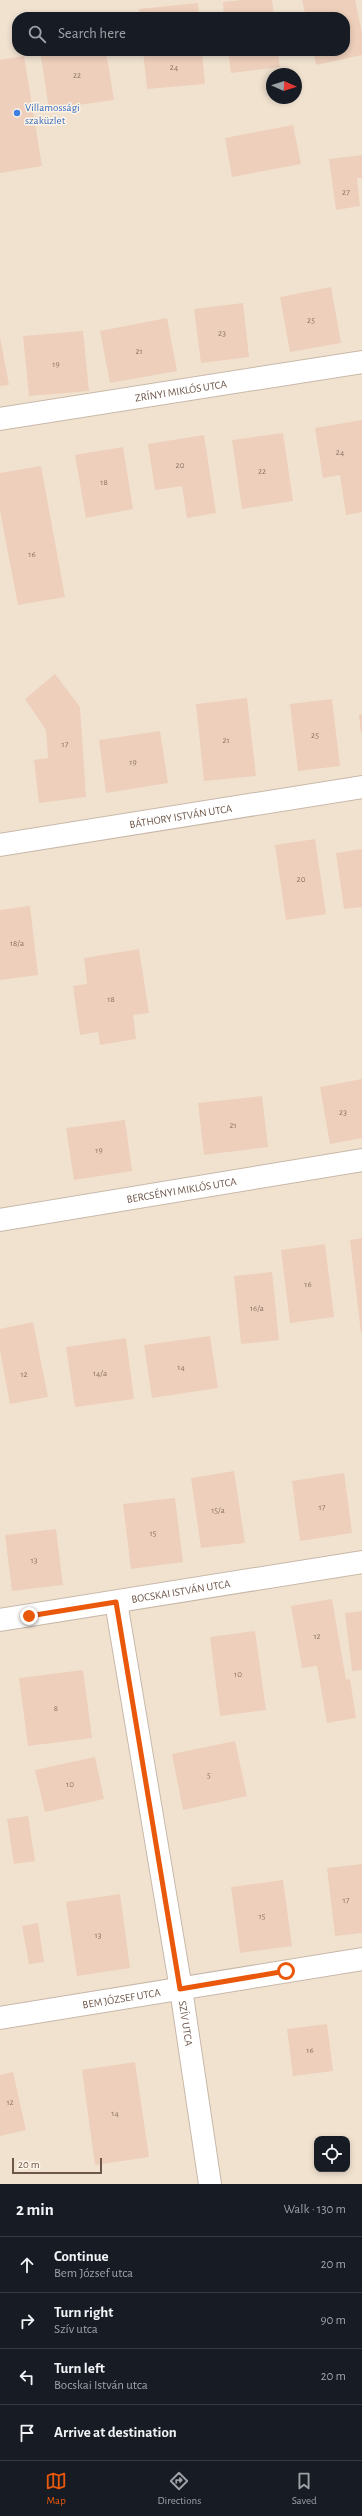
<!DOCTYPE html>
<html lang="en">
<head>
<meta charset="utf-8">
<style>
	:root { --surface:#171b24; --page:#20242c; --text:#f1f3f6; --muted:#9ea1a6; --line:#363941; --accent:#ea580c }
	body { margin:0; font-family:"Alegreya Sans",sans-serif; background:var(--page); color:var(--text) }
	.controls { position:absolute; right:12px; bottom:12px; display:grid; overflow:hidden; border-radius:8px; box-shadow:0 2px 6px #0003 }
	.controls button { width:36px; height:36px; display:grid; place-items:center; padding:0; border:0; border-bottom:1px solid var(--line); background:var(--surface); color:var(--text); font:20px sans-serif }
	.compass { position:absolute; left:266px; top:68px; width:36px; height:36px; border-radius:50%; background:var(--surface); box-shadow:0 2px 6px #0003; rotate:93deg }
	.scale { position:absolute; left:12px; bottom:10px; width:90px; box-sizing:border-box; padding-left:4px; border:2px solid #6e574a; border-top:0; font-size:11px; line-height:14px; white-space:nowrap; color:#6e574a; -webkit-text-stroke:3px #fdf4e7; paint-order:stroke }
	.stop { position:absolute; width:12px; height:12px; margin:-9px; border:3px solid #ea580c; border-radius:50%; background:#fff }
	.stop.end { background:#ea580c; border-color:#fff; box-shadow:0 1px 4px #0008 }
	.list { margin:0; padding:0; list-style:none }
	h2 { display:flex; justify-content:space-between; align-items:center; height:52px; margin:0; padding:0 16px; font-size:17px }
	h2 small { font-size:13px; font-weight:400; color:var(--muted) }
	.list li { display:grid; grid-template-columns:26px 1fr auto; gap:12px; align-items:center; box-sizing:border-box; height:56px; padding:0 16px; border-top:1px solid var(--line) }
	.list b { display:block; font-size:15px; white-space:nowrap }
	.list p { margin:0; font-size:13px; white-space:nowrap; color:var(--muted) }
	.list em { font-size:13px; font-style:normal; color:var(--muted) }
	.icon { flex:none; width:22px; height:22px; fill:none; stroke:currentColor; stroke-width:2; stroke-linecap:round; stroke-linejoin:round }
	.map { position:relative; flex:none; width:362px; height:2184px; overflow:hidden }
	.search { position:absolute; background:var(--surface); box-shadow:0 2px 6px #0003; left:12px; right:12px; top:12px; height:44px; display:flex; align-items:center; gap:10px; box-sizing:border-box; padding:0 14px; border-radius:16px; color:var(--muted); font-size:15px }
	.sheet { height:276px; background:var(--surface) }
	nav { display:flex; justify-content:space-around; align-items:center; box-sizing:border-box; height:56px; border-top:1px solid var(--line); background:var(--surface); font-size:11px; color:var(--muted) }
	nav a { display:grid; justify-items:center; gap:2px }
	nav .on { color:var(--accent) }
	.map>svg:first-child { display:block }
	.residential { fill:#f1e2d0; fill-rule:evenodd }
	.building { fill:#edcfbb }
	.lines { fill:none; stroke-linecap:round; stroke-linejoin:round }
	.minor-casing { stroke:#c9b8a9; stroke-width:24 }
	.minor { stroke:#fff; stroke-width:22 }
	.route { stroke:#ea580c; stroke-width:5 }
	.shop-dot { fill:#3f7fe0; stroke:#fdf4e7; stroke-width:1.5 }
	.labels { text-anchor:middle; dominant-baseline:central; stroke-width:3; stroke-linejoin:round; paint-order:stroke }
	.number-label { font-size:9px; fill:#8e7566 }
	.shop-label { font-size:11px; fill:#366cbe; stroke:#fdf4e7; text-anchor:start }
	.street-label { font-size:11px; fill:#6e574a; stroke:#fdf4e7 }
</style>
</head>
<body>
<div class="map">
<svg width="362" height="2184" viewBox="0 0 362 2184">
	<rect width="100%" height="100%" fill="#faf0e1"/>
	<path class="residential" d="M0 0H362V2184H0ZM17 17H345V51H17ZM272 74H296V98H272ZM317 2139H347V2169H317Z"/>
	<path class="building" d="M242 0H272L274 17H224L223 2Z
		M302 0H355L362 33V55L316 65 313 51H345V17H306Z
		M198 3 199 17H140L139 9Z
		M40 51H106L114 100 49 109Z
		M143 51H202L205 84 147 89Z
		M228 51H278L280 67 231 73Z
		M24 56 42 166 0 173V60Z
		M293 125 301 164 232 177 225 138Z
		M362 155V178H357L360 206 336 210 329 159Z
		M331 287 341 343 290 352 280 297Z
		M243 303 249 357 201 363 194 309Z
		M167 318 177 371 110 383 100 331Z
		M83 331 89 391 29 396 23 336Z
		M0 337 9 385 0 386Z
		M362 420V512L346 515 340 475 323 478 315 428Z
		M283 433 293 501 242 509 232 440Z
		M204 435 216 513 187 518 182 486 155 490 148 444Z
		M123 447 133 509 86 518 75 455Z
		M41 466 65 597 18 605 0 511V473Z
		M55 674 80 707 86 797 39 803 34 760 48 758 46 730 25 699Z
		M247 698 256 776 204 781 196 704Z
		M332 699 340 766 298 771 290 704Z
		M362 714V733H361L359 715Z
		M160 731 168 783 106 793 99 740Z
		M315 839 326 914 286 920 275 845Z
		M362 849V907L344 909 336 853Z
		M30 906 38 975 0 980V910Z
		M139 949 149 1013 133 1015 136 1039 100 1045 98 1032 80 1035 73 986 87 984 84 958Z
		M362 1079V1138L330 1144 320 1087Z
		M262 1096 268 1147 204 1155 198 1103Z
		M125 1120 132 1171 74 1180 66 1128Z
		M362 1238V1333H361L350 1240Z
		M325 1244 334 1317 290 1323 281 1250Z
		M272 1272 279 1340 241 1344 234 1276Z
		M33 1322 48 1397 10 1404 0 1351V1329Z
		M210 1336 218 1388 152 1398 144 1345Z
		M126 1338 134 1399 75 1407 66 1347Z
		M234 1471 245 1543 201 1548 191 1478Z
		M344 1473 352 1533 300 1541 292 1481Z
		M175 1498 183 1562 131 1569 123 1504Z
		M56 1529 63 1585 12 1591 5 1535Z
		M332 1599 346 1680 350 1679 356 1718 327 1723 317 1666 302 1668 291 1606Z
		M362 1611V1670L352 1671 345 1613Z
		M255 1631 266 1710 220 1716 210 1637Z
		M83 1670 92 1738 28 1746 19 1678Z
		M235 1741 247 1796 183 1810 172 1754Z
		M95 1757 104 1799 45 1812 35 1770Z
		M28 1816 35 1861 14 1864 7 1819Z
		M362 1864V1933L335 1936 327 1868Z
		M283 1880 292 1946 240 1953 231 1887Z
		M120 1894 130 1968 77 1976 66 1902Z
		M38 1923 44 1962 29 1964 22 1926Z
		M327 2024 333 2071 293 2076 287 2029Z
		M135 2062 149 2157 95 2165 82 2070Z
		M13 2072 26 2130 0 2136V2075Z"/>
	<g class="lines">
		<g class="minor-casing">
			<g id="minor">
				<path id="s1" d="M0 419 362 362"/>
				<path id="s2" d="M0 845 362 787"/>
				<path id="s3" d="M0 1220 362 1160"/>
				<path id="s4" d="M116 1602 181 1989 210 2184"/>
				<path id="s5" d="M0 1620 362 1562"/>
				<path id="s6" d="M0 2018 362 1959"/>
			</g>
		</g>
		<use href="#minor" class="minor"/>
	</g>
	<g class="lines">
		<path class="route" d="M29 1616 116 1602 180 1989 286 1971"/>
	</g>
	<circle class="shop-dot" cx="17" cy="113" r="4"/>
	<g class="labels">
		<g class="number-label">
			<text x="174" y="67">24</text>
			<text x="77" y="75">22</text>
			<text x="346" y="192">27</text>
			<text x="311" y="320">25</text>
			<text x="222" y="333">23</text>
			<text x="139" y="351">21</text>
			<text x="56" y="364">19</text>
			<text x="340" y="452">24</text>
			<text x="180" y="465">20</text>
			<text x="262" y="471">22</text>
			<text x="104" y="482">18</text>
			<text x="32" y="554">16</text>
			<text x="315" y="735">25</text>
			<text x="226" y="740">21</text>
			<text x="65" y="744">17</text>
			<text x="133" y="762">19</text>
			<text x="301" y="879">20</text>
			<text x="17" y="943">18/a</text>
			<text x="111" y="999">18</text>
			<text x="343" y="1112">23</text>
			<text x="233" y="1125">21</text>
			<text x="99" y="1150">19</text>
			<text x="308" y="1284">16</text>
			<text x="257" y="1308">16/a</text>
			<text x="181" y="1367">14</text>
			<text x="100" y="1373">14/a</text>
			<text x="24" y="1374">12</text>
			<text x="322" y="1507">17</text>
			<text x="218" y="1510">15/a</text>
			<text x="153" y="1533">15</text>
			<text x="34" y="1560">13</text>
			<text x="317" y="1636">12</text>
			<text x="238" y="1674">10</text>
			<text x="56" y="1708">8</text>
			<text x="209" y="1775">5</text>
			<text x="70" y="1784">10</text>
			<text x="346" y="1900">17</text>
			<text x="262" y="1916">15</text>
			<text x="98" y="1935">13</text>
			<text x="310" y="2050">16</text>
			<text x="10" y="2102">12</text>
			<text x="115" y="2113">14</text>
		</g>
		<g class="shop-label">
			<text x="25" y="107">Villamossági<tspan x="25" dy="13">szaküzlet</tspan></text>
		</g>
		<g class="street-label">
			<text stroke="none"><textPath href="#s1" startOffset="183">ZRÍNYI MIKLÓS UTCA</textPath></text>
			<text stroke="none"><textPath href="#s2" startOffset="183">BÁTHORY ISTVÁN UTCA</textPath></text>
			<text stroke="none"><textPath href="#s3" startOffset="184">BERCSÉNYI MIKLÓS UTCA</textPath></text>
			<text stroke="none"><textPath href="#s5" startOffset="183">BOCSKAI ISTVÁN UTCA</textPath></text>
			<text stroke="none"><textPath href="#s6" startOffset="123">BEM JÓZSEF UTCA</textPath></text>
			<text stroke="none"><textPath href="#s4" startOffset="427">SZÍV UTCA</textPath></text>
		</g>
	</g>
</svg>
<div class="controls">
<button><svg class="icon" aria-label="locate" viewBox="0 0 24 24"><circle cx="12" cy="12" r="6"/><path d="M12 2v4M12 18v4M2 12h4M18 12h4"/></svg></button>
</div>
<svg class="compass" viewBox="-18 -18 36 36"><path d="M0-13l5 13h-10z" fill="#e53935"/><path d="M0 13l5-13h-10z" fill="#9ea1a6"/></svg>
<div class="scale">20 m</div>
<div class="stop" style="left:286px;top:1971px"></div>
<div class="stop end" style="left:29px;top:1616px"></div>
<div class="search"><svg class="icon" aria-label="search" viewBox="0 0 24 24"><circle cx="10" cy="10" r="6"/><path d="M15 15l6 6"/></svg>Search here</div>
</div>
<section class="sheet">
<h2>2 min<small>Walk · 130 m</small></h2>
<ul class="list">
<li><svg class="icon" aria-label="ahead" viewBox="0 0 24 24"><path d="M12 20V5M6 11l6-6 6 6"/></svg><div><b>Continue</b><p>Bem József utca</p></div><em>20 m</em></li>
<li><svg class="icon" aria-label="right" viewBox="0 0 24 24"><path d="M7 20v-9h11M14 6l5 5-5 5"/></svg><div><b>Turn right</b><p>Szív utca</p></div><em>90 m</em></li>
<li><svg class="icon" aria-label="left" viewBox="0 0 24 24"><path d="M17 20v-9H6M10 6l-5 5 5 5"/></svg><div><b>Turn left</b><p>Bocskai István utca</p></div><em>20 m</em></li>
<li><svg class="icon" aria-label="arrive" viewBox="0 0 24 24"><path d="M6 21V4h12l-3 4 3 4H6"/></svg><div><b>Arrive at destination</b></div></li>
</ul>
</section>
<nav>
<a class="on"><svg class="icon" aria-label="map" viewBox="0 0 24 24"><path d="M3 6l6-2 6 2 6-2v14l-6 2-6-2-6 2zM9 4v14M15 6v14"/></svg>Map</a>
<a><svg class="icon" aria-label="directions" viewBox="0 0 24 24"><path d="M12 3l9 9-9 9-9-9zM9 14v-3h6M13 9l2 2-2 2"/></svg>Directions</a>
<a><svg class="icon" aria-label="saved" viewBox="0 0 24 24"><path d="M7 4h10v16l-5-4-5 4z"/></svg>Saved</a>
</nav>
</body>
</html>
